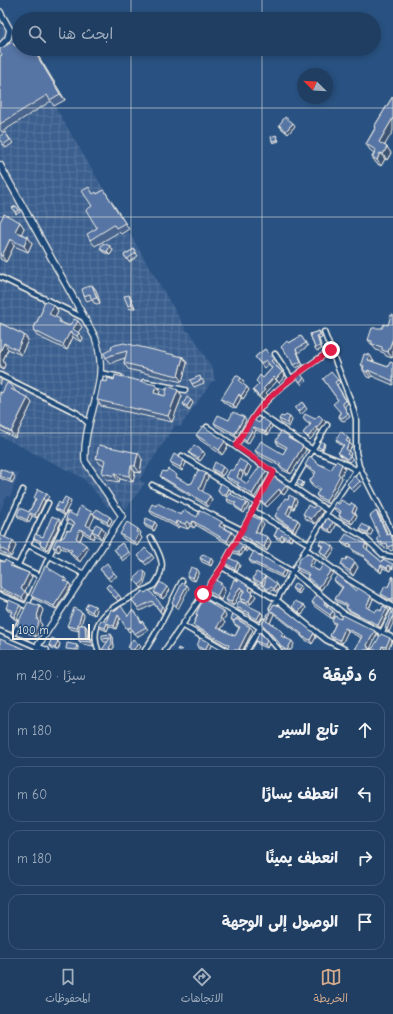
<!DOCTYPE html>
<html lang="ar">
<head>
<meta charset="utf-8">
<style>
	:root { --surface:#1f3e62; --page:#274568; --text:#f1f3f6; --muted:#a1aebe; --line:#3c5777; --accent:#d6ab8b }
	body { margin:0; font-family:"Comic Neue","Playpen Sans Arabic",sans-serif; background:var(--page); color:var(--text); direction:rtl }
	.compass { position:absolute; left:297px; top:68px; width:36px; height:36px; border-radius:50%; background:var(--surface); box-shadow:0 2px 6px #0003; rotate:294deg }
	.scale { position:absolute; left:12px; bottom:10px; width:78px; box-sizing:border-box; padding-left:4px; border:2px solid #f4f1e8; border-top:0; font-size:11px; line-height:14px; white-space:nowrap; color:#f4f1e8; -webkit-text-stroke:3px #1f4a7a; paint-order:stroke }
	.stop { position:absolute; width:12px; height:12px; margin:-9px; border:3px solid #e11d48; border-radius:50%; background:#fff }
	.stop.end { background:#e11d48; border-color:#fff; box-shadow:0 1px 4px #0008 }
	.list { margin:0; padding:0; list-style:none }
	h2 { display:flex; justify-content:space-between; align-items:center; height:52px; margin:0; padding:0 16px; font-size:17px }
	h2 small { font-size:13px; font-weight:400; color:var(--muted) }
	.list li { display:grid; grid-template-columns:26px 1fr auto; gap:12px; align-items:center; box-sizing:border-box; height:56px; margin:0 8px 8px; padding:0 8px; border:1px solid var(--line); border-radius:12px }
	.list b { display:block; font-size:15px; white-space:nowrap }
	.list em { font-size:13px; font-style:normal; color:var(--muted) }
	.icon { flex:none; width:22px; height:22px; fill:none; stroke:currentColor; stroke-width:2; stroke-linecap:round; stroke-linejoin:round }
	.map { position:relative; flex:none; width:393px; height:650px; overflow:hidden; direction:ltr }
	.search { position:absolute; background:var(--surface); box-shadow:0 2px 6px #0003; left:12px; right:12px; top:12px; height:44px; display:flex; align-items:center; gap:10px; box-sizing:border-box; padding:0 14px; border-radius:22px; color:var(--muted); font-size:15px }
	.sheet { height:308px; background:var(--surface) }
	nav { display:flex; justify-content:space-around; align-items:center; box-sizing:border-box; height:56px; border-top:1px solid var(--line); background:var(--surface); font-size:11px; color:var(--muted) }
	nav a { display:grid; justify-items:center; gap:2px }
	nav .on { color:var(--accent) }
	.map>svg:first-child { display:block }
	.built { fill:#3a5f8e }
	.industrial { fill:url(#industrial-grid) }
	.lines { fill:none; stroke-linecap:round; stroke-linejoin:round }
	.street-casing { stroke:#f4f1e8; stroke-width:7 }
	.secondary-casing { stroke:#f4f1e8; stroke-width:8 }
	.street { stroke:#1f4a7a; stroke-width:4 }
	.secondary { stroke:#1f4a7a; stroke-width:5.5 }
	.wall { fill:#4a658d; stroke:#f4f1e8 }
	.shaded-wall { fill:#3c5273; stroke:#f4f1e8 }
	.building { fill:#5675a4; stroke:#f4f1e8 }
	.route { stroke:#e11d48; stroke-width:5 }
	.grid { fill:none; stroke:#f4f1e8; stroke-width:1; stroke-opacity:0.55 }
</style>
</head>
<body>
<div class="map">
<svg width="393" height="650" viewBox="0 0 393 650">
	<defs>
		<pattern id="industrial-grid" width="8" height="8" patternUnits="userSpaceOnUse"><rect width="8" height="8" fill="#3a5f8e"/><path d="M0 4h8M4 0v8" fill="none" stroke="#57769e"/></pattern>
	</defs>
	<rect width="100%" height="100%" fill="#295282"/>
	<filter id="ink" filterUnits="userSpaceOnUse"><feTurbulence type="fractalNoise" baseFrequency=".025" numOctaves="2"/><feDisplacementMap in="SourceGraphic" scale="8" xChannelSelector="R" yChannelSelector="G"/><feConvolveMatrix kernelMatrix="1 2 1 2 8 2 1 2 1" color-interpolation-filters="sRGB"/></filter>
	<g filter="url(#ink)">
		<path class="built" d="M0 467 19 474 10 497 6 496 0 512Z"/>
		<path class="industrial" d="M0 26 14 37 19 49H21L187 331 191 333 213 370 215 381H212L180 427 175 425 139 480 145 483 126 509 118 500 108 507 83 478 0 436Z"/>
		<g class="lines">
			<g class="street-casing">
				<path id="street" d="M0 277 84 318
					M324 332 352 404 356 419V452L359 466 393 533
					M275 354 291 378
					M101 373 120 377
					M0 375 77 413 89 424
					M144 382 185 390
					M257 412 313 450 340 461 356 470
					M207 427 328 511
					M236 446C244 433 251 419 261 407 281 384 307 367 331 350
					M182 456 256 503
					M152 485 242 530
					M292 485 327 425
					M252 510 309 544
					M326 515 364 537 383 555 393 557
					M237 539 293 572 343 613 393 638
					M0 542 23 490
					M28 545 84 574
					M306 549 349 580 393 607
					M0 557 40 576
					M18 565 48 503
					M222 567 277 600 326 640 346 650
					M203 594 253 623 260 628 279 650
					M0 595 26 606
					M27 605 68 515
					M272 608 328 511 359 466
					M182 625 226 650
					M0 631 37 647
					M381 634 393 611
					M13 636 19 623
					M98 650C84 611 129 601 154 585 168 566 161 557 151 538
					M145 650C160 629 170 604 182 581
					M165 650 222 567 274 472
					M247 650 264 621"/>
			</g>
			<g class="secondary-casing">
				<path id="secondary" d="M0 12 10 30 8 38 0 47
					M0 165 95 337C112 384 82 417 85 461L122 516 37 647 46 650"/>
			</g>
			<use href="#street" class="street"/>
			<use href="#secondary" class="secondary"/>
		</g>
		<path class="wall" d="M12 42 19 49H34L65 100 54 106 51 101 2 132 0 129V56L2 55Z
			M393 96 385 146 391 153 387 160 385 159 381 166 376 163 372 157 374 153 370 150 366 144 375 128 374 127Z
			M279 125 295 126 288 134 281 128Z
			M5 132 13 143 6 148 0 140Z
			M276 135 279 141 273 143 272 141Z
			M104 190 129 229 121 234 119 232 95 246 90 240 97 228 92 206 93 194H97Z
			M16 206 20 212 16 214 12 208Z
			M0 222H20L24 228 21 234 28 237 32 243 28 252 14 246 6 262 0 259Z
			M110 246 113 250 110 255 103 252 100 249Z
			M134 249 138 256 129 262 124 255Z
			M92 285 96 290 100 303 97 304 94 303 92 299 87 301 84 296Z
			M131 298 135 308 130 309 128 306Z
			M54 305 58 311 55 317 63 323 69 326 82 327 78 332 83 338 81 342 73 337 67 350 37 336 33 330 43 309 42 308Z
			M393 315V356L392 358 386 356 384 353 376 350 368 340 382 328 388 325Z
			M0 323 24 335 28 340 21 355 8 349 3 360 5 365 3 369 0 367Z
			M319 331 322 338 319 339 322 349 317 351 315 348 310 334Z
			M301 336 308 346 298 353 303 365 296 368 293 365 291 359 281 347 289 343Z
			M112 349 183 357 187 363 182 382 128 369 124 363 125 358 116 361 110 364 106 358Z
			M265 349 276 363 275 364 282 372 285 376 279 383 277 381 266 393 268 395 262 400 256 395 253 390 259 384 256 381 263 378 272 368 269 364 264 368 255 357Z
			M370 355 374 362 388 367 393 363V385L372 376 371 378 367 377 363 370V368L361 364Z
			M295 376 304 378 306 381 302 385Z
			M202 379 204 383 194 387 192 384Z
			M323 379 338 380 340 382 337 385 348 403 345 406V408L350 417 344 421 341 420 339 417 340 413 338 400Z
			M107 382 160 391 159 394 165 396 178 390 182 396 172 422 101 406 97 400Z
			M244 382 242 384 247 387 249 390 243 399 241 398 236 409 224 403 221 399Z
			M0 392 2 393 16 392 28 398 32 403 15 438 0 430Z
			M191 400 193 403 189 410 185 407 183 404Z
			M302 402 307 409 301 415 295 408Z
			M284 417 292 420 289 427 281 423 279 419Z
			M303 418 315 419H323L326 422 320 431 318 430 310 440 303 433 310 425 305 421Z
			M229 420H246L237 438 216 426 214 423Z
			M259 423H270L272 426 268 435 256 430 248 444 243 441 241 438Z
			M196 435 225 441 228 446 222 455 200 440Z
			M348 438 350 441 349 443 352 446 349 451 351 454 350 456 353 459 349 462 341 456 338 453 343 446 338 443 336 440Z
			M292 440 306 450 291 474 282 470 279 466H280L258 455 255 451 283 454 286 449 278 445 276 441Z
			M189 453 205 454 200 461 192 456Z
			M96 458 142 459 140 473 135 472 133 482 120 479 119 482 107 480 102 473 104 465 100 464Z
			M184 460 186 463 182 471 172 465 170 462Z
			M317 463 331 470 342 464 345 468 341 476 342 478 328 504 319 499 316 495 319 491 312 486 309 482 315 474 307 468 305 465Z
			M251 467 247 476 243 474 240 480 247 484 269 474 254 498 240 489 237 485H238L229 480 226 477 234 470Z
			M0 469 15 477 12 483 0 478Z
			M212 469 226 470 222 476 214 472Z
			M160 476 179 478V479L189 484 208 477 202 491 212 500 208 507 163 479Z
			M274 477 288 489 284 495 281 493 267 507 262 503 259 500Z
			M360 481 362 484 354 492 347 484Z
			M218 490 231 492 230 494 249 505 244 513 236 508 234 505H235L228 502 227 499V497L220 494Z
			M47 494 49 497 45 501 37 518 32 516 29 523 19 518 17 515 29 512 35 500 34 498Z
			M69 499 71 502 64 515 57 511 55 509 61 504Z
			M288 499 297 501 294 509H292L289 515 298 520 300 523 295 532 277 519 275 516Z
			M339 504 350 505 357 508 355 513 357 516 352 524 341 519 339 516 340 513 335 510 333 507Z
			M156 506 181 515 225 527 224 528 232 532 235 536 230 545 196 525 194 528 190 526 188 529 179 526 178 528 152 514 149 510Z
			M313 508H320L323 512 315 524 306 519 303 514Z
			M376 511 379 515 388 535 391 534 393 537V550L391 551 388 548 385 549 383 546H381L379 543 380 537Z
			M92 512 93 513 110 517 112 520 109 526 95 516 89 527 93 529 105 532 101 539 95 535 93 539 83 533 80 541 88 549 80 562 73 557 70 553 71 552 61 548 59 552 56 551 53 547 64 537 70 531 73 525 68 523 66 519Z
			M61 522 47 550 42 547 40 544V543L36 541 34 538 43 537Z
			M144 524 157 525 154 531 146 527Z
			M264 524 259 534 268 537 271 542 267 551 242 538 239 534Z
			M336 525 332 533 325 530 323 527Z
			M278 528 292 538 291 541 284 538 282 541 277 539 274 536Z
			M370 528 373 531 370 536 362 532 360 529Z
			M138 529 141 533 140 535 142 538 137 546 124 539 120 534Z
			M0 541 16 546 11 557 1 552 0 551Z
			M341 542 366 544 368 547 367 549 382 562 393 564V569L391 568 390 571 383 568 381 573 366 560 364 557 355 553 351 547V546L349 548 344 545Z
			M122 543 131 555 123 561 114 549Z
			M319 544 335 549 328 559 322 554 320 551 322 547Z
			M246 547 248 550 247 552 244 550 241 556 234 553 232 550Z
			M152 555 154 558 146 565 138 556Z
			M259 555 261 557 284 570 286 573 283 578 251 563 249 560Z
			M313 557 315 560 311 567 319 571 331 570 333 573 321 590 309 581 307 577 308 575 299 571 296 567Z
			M200 558 213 561 211 566 202 562Z
			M0 561 12 564 14 567 29 573 32 577 25 591 28 595 25 602 3 591 0 592Z
			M238 562 240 565 237 572 227 566 225 563Z
			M341 565 358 567 353 576 344 569Z
			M100 569 114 573 117 576 110 581Z
			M197 569 199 572 195 581 189 579 187 576Z
			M393 576V602L383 597 381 594 388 587Z
			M65 578 67 581V582L69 583 71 586 56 609 34 599 31 596Z
			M266 578 277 584 279 588 276 592 273 590 270 592 266 589 264 586 255 582 253 579Z
			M334 580 356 591 371 596 373 599 369 609 375 612 387 608 389 611 380 628 348 610 346 608 347 606 337 602 335 599 342 588 336 583Z
			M238 581 250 587 253 590 252 592 256 596 251 604 242 602 240 599 244 591 242 590 233 606 228 603 226 600Z
			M300 586 302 589 299 594 294 591 292 588Z
			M106 587 119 595 121 598 118 601Z
			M167 587 170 590 163 599 156 595 154 592Z
			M224 587V589L225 591 221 600 211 595 208 590Z
			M143 591 164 609 162 614 154 604 140 611 132 600Z
			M312 602H325L327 605V606L333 611 335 614 332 619 314 606Z
			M274 604 316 637 312 644 304 639 301 636V635L274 614 270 623 286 636 285 637 294 644 291 650H282L280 646V644L264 627 262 624Z
			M20 605 22 608 16 620 13 618 10 615 12 612 8 611 6 608Z
			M304 605 306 608 302 615 294 610 292 607Z
			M40 606 43 610 40 619 41 620 40 622 42 625 36 637 20 629 17 625Z
			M216 607 226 616 223 620 225 623 221 629 235 636 239 628 236 626 231 619 238 617 239 619V620L250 627 253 630 243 650H227L228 647 196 628 193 625 197 616 196 614Z
			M236 607 261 612 263 615 259 622 251 618 249 615 238 610Z
			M85 608 97 609 95 615 87 612Z
			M116 611 128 616 139 617 141 622 142 621 148 630 137 637 132 630 129 632 120 618 116 629 109 626 107 631 100 628 98 626 106 622Z
			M82 612 84 615 81 625H85L87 628 88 638 93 641 94 646 82 644 79 641V631L70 629 67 626Z
			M341 619 375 631 377 634 370 649 392 641 388 650 385 649 384 650H355L361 638 348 631 342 644 333 639 330 636 335 625 332 621Z
			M113 637 114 647 112 650H102L108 642H104L102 639Z
			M267 640 269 643 267 648 258 644 256 641Z
			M60 644 58 650H56L52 648 49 645Z
			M211 645 209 650H201L199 649 197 646Z"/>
		<path class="shaded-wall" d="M33 49H34L65 100 60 94Z
			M393 118V131L383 148 379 142Z
			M293 123 295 126 288 134 286 131Z
			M387 147 391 153 387 160 383 154Z
			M380 153 385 159 381 166 377 160Z
			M20 222 24 228 20 237 15 231Z
			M28 237 32 243 28 252 24 246Z
			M10 239 14 246 6 262 2 256Z
			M110 246 113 250 110 255 107 252Z
			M92 285 96 290 100 303 97 298Z
			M129 295 131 298 135 308 132 305Z
			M54 305 58 311 53 320 49 314Z
			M78 321 82 327 77 334 73 329Z
			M70 332 73 337 67 350 63 345Z
			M79 333 83 338 81 342 77 336Z
			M24 335 28 340 21 355 17 350Z
			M317 336 319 339 322 349 320 346Z
			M393 338V356L392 358 388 352Z
			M4 343 8 349 3 360 5 365 3 369 0 364V352Z
			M296 349 298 353 303 365 301 362Z
			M370 355 374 362 373 366 368 360Z
			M183 357 187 363 182 382 178 376Z
			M368 370 372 376 371 378 367 372Z
			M282 372 285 376 279 383 276 379Z
			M0 377 2 380 0 385Z
			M274 377 277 381 266 393 268 395 262 400 259 396 263 389Z
			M241 378 244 382 241 385 239 381Z
			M156 385 160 391 158 399 154 393Z
			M12 386 16 392 11 389Z
			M247 387 249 390 243 399 241 396Z
			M178 390 182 396 172 422 168 416Z
			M239 394 241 398 236 409 233 405Z
			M28 398 32 403 15 438 11 432Z
			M191 400 193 403 189 410 187 406Z
			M244 417 246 420 237 438 235 434Z
			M290 417 292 420 289 427 287 423Z
			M323 419 326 422 320 431 317 428Z
			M270 423 272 426 268 435 266 432Z
			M254 427 256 430 248 444 246 441Z
			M316 427 318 430 310 440 308 437Z
			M348 438 350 441 348 444 346 441Z
			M225 441 228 446 222 455 219 450Z
			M324 443 325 444 323 450 322 449Z
			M350 443 352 446 349 451 351 454 349 457 347 454 346 449Z
			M303 446 306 450 291 474 288 471Z
			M203 451 205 454 200 461 198 458Z
			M138 453 142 459 140 473 135 466Z
			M184 460 186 463 182 471 180 467Z
			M248 464 251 467 247 476 244 472Z
			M342 464 345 468 341 476 342 478 328 504 326 501Z
			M131 466 135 472 133 482 129 476Z
			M223 467 226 470 222 476 220 473Z
			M240 470 243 474 240 481 237 477Z
			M266 471 269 474 254 498 252 494Z
			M115 473 120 479 119 482 115 476Z
			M206 473 208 477 202 493 199 489Z
			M13 474 15 477 12 483 10 480Z
			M303 482 304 483 302 487 301 486Z
			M286 486 288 489 284 495 281 492Z
			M229 488 231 492 228 498 226 495Z
			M279 489 281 493 267 507 265 504Z
			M210 496 212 500 208 507 205 503Z
			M43 498 45 501 37 518 35 515Z
			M295 498 297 501 294 509 292 506Z
			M69 499 71 502 64 515 62 512Z
			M247 503 249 505 244 513 242 511Z
			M290 505 292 509 288 517 286 514Z
			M355 505 357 508 355 513 357 516 352 524 350 521 352 512Z
			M320 508 323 512 315 524 311 519Z
			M376 511 379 515 390 539 387 535Z
			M92 512 95 516 89 529 86 525Z
			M30 513 32 516 29 523 27 520Z
			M110 517 112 520 109 526 107 522Z
			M59 519 61 522 47 550 45 547Z
			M261 520 264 524 258 536 255 532Z
			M298 520 300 523 295 532 293 529Z
			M176 521 179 526 178 528 175 524Z
			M187 521 190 526 188 529 185 524Z
			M193 521 196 525 194 528 191 524Z
			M155 522 157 525 154 531 152 528Z
			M222 522 225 527 222 530 219 526Z
			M333 522 336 525 332 533 329 530Z
			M102 527 105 532 101 539 98 534Z
			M370 528 373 531 370 536 368 533Z
			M80 529 83 533 79 542 76 538Z
			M138 529 141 533 140 535 142 538 137 546 134 542 136 532Z
			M92 531 95 535 93 539 90 535Z
			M232 532 235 536 230 545 227 541Z
			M282 535 284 538 282 541 280 538Z
			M290 535 292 538 291 541 288 538Z
			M268 537 271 542 267 551 264 547Z
			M13 541 16 546 11 557 8 552Z
			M349 543 351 546 349 548 347 545Z
			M58 544 61 548 59 552 56 548Z
			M366 544 368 547 367 550 364 547Z
			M86 545 88 549 80 562 77 558Z
			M333 546 335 549 328 559 326 556Z
			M242 547 244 550 241 556 239 553Z
			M246 547 248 550 247 552 245 549Z
			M313 557 315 560 311 569 309 566Z
			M211 558 213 561 211 566 209 563Z
			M238 562 240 565 237 572 235 569Z
			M355 562 358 567 353 576 350 571Z
			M381 565 383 568 381 573 379 570Z
			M389 565 391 568 390 571 387 568Z
			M197 569 199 572 195 581 193 578Z
			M284 570 286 573 283 578 281 575Z
			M331 570 333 573 321 590 319 587Z
			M145 572 147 574 144 584 141 588 139 585Z
			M29 573 32 577 25 591 28 595 25 602 22 598 21 589Z
			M265 576 267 579 264 586 262 583Z
			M69 583 71 586 56 609 54 606Z
			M221 583 224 587V589L225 591 221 600 217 596 220 585Z
			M277 584 279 588 276 592 274 589Z
			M187 585 189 588 178 609 176 606Z
			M300 586 302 589 299 594 297 591Z
			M167 587 170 590 163 599 161 596Z
			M240 587 242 590 233 606 231 602Z
			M250 587 253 590 251 593 249 590Z
			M253 593 256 596 251 604 249 601Z
			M371 596 373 599 368 610 366 607Z
			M325 602 327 605 326 607 324 604Z
			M20 605 22 608 16 620 14 617Z
			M162 605 164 609 162 614 160 611Z
			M304 605 306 608 302 615 299 612Z
			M40 606 43 610 40 619 41 620 40 622 42 625 36 637 34 633 37 620V616Z
			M95 606 97 609 95 615 92 612Z
			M387 608 389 611 380 628 378 625Z
			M272 611 274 614 269 625 266 621Z
			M333 611 335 614 332 619 330 615Z
			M82 612 84 615 79 631 77 628Z
			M224 612 226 616 223 620 225 623 220 631 217 627 220 618Z
			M261 612 263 615 259 622 257 619Z
			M118 615 120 618 116 629 114 626Z
			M392 617 393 618V623L389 632 387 629Z
			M107 623 109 626 107 631 105 628Z
			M85 625 87 628 88 642 86 639Z
			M250 627 253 630 243 650H240L239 649Z
			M345 628 348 631 342 644 340 640Z
			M375 631 377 634 370 649V650L367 645Z
			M283 633 286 636 284 639 281 636Z
			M314 633 316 637 312 644 310 640Z
			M111 634 113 637 114 647 112 650H110L109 648Z
			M91 638 93 641 94 646 91 642Z
			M390 638 392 641 388 650H387L386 647Z
			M267 640 269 643 267 648 265 645Z
			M58 641 60 644 58 650H57L55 648Z
			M292 641 294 644 291 650H287Z
			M209 642 211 645 209 650H205Z
			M139 644 141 647 138 650H133Z
			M77 645 79 649V650H76Z
			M382 646 385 649 384 650H381Z"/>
		<path class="building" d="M12 42 15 46 19 44V49H33L60 94 50 100 47 95 0 124V56L2 55 0 52V49Z
			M393 96V118L379 142 387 147 383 154 380 153 377 160 372 157 376 150 366 144 376 127H374Z
			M285 117 293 123 286 131 279 125Z
			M5 132 10 140 3 145 0 140V136Z
			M276 135 278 140 272 141 271 137Z
			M89 187 93 194 96 192 97 194 104 190 125 223 116 228 114 225 90 240 87 234 97 228 86 210 92 206 82 191Z
			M16 206 19 210 15 212 12 208Z
			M4 214 20 222 15 231 28 237 24 246 10 239 2 256 0 255V222Z
			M103 243 110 246 107 252 100 249Z
			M134 249 136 253 127 259 124 255Z
			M92 285 97 298 93 299 91 298 90 294 84 296 82 289Z
			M129 295 132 305 128 306 124 296Z
			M45 301 54 305 49 314 60 319 59 322 69 326 74 319 78 321 73 329 79 333 77 336 70 332 63 345 33 330 43 309 42 308Z
			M391 315H393V338L388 352 382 350V347L372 344V341L368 340 372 328H382L384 324 388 325Z
			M0 323 24 335 17 350 4 343 0 352Z
			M319 331 320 335 317 336 320 346 315 348 310 334Z
			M301 336 306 343 296 349 301 362 293 365 290 358 281 347 287 341 289 343Z
			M124 343 183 357 178 376 124 363 127 351 112 355 106 358 104 353 112 349 111 346Z
			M265 349 273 359 271 361 282 372 276 379 274 377 263 389 265 390 259 396 253 390 259 384 256 381 260 375 263 378 272 368 266 360 261 364 255 357Z
			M364 354 370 355 368 360 388 367 390 362 393 363V381L368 370 367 372 363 370 364 366 361 364Z
			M299 372 304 378 300 382 295 376Z
			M331 372 338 380 335 382 346 401 343 403V405L348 414 342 418 339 417 341 413 333 404 338 400 323 379Z
			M115 375 156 385 154 393 165 396 168 386 178 390 168 416 97 400 101 381 107 382 108 378 114 380Z
			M236 375 241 378 239 381 247 387 241 396 239 394 233 405 221 399Z
			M200 376 201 380 192 384 190 380Z
			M7 383 12 386 11 389 28 398 11 432 0 426V392L2 393Z
			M187 397 191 400 187 406 183 404Z
			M302 402 305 406 298 412 295 408Z
			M233 412 244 417 235 434 214 423 218 415 229 420Z
			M305 414 315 419 319 415 323 419 317 428 316 427 308 437 303 433 311 424 303 418Z
			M286 415 290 417 287 423 279 419 281 416 284 417Z
			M262 418 270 423 266 432 254 427 246 441 241 438 252 419 259 423Z
			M203 426 225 441 219 450 196 435Z
			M281 431 289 436 288 438 303 446 288 471 279 466 281 464 255 451 261 441 283 454 287 447 276 441Z
			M341 431 348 438 346 441 350 443 346 449 349 451 347 454 351 456 347 459 338 453 344 445 336 440Z
			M320 441 324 443 322 449 318 447Z
			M99 445 138 453 135 466H131L129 476 115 473V476L102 473 105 460 96 458Z
			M194 445 203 451 198 458 189 453Z
			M174 454 184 460 180 467 170 462Z
			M310 456 317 463 331 470 336 461 342 464 338 474 340 475 326 501 316 495 320 489 309 482 316 472 305 465Z
			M239 459 248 464 244 472 240 470 237 477 247 484 260 466 266 471 252 494 237 485 239 483 226 477 230 470H234Z
			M215 462 223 467 220 473 212 469Z
			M0 469 13 474 10 480 0 476Z
			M168 469 177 475 176 477 189 484 192 483 198 470 206 473 199 489 210 496 205 503 160 476 163 471 166 472Z
			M354 476 360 481 352 489 347 484Z
			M274 477 286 486 281 492 279 489 265 504 259 500Z
			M298 480 303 482 301 486 297 484Z
			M221 483 229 488 226 495 218 490Z
			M38 489 47 494 43 498 35 515 30 513 27 520 17 515 20 508 29 512 36 499 34 498Z
			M229 493 247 503 242 511 234 505 236 503 227 499Z
			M289 495 295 498 292 506 290 505 286 514 298 520 293 529 275 516 285 498 288 499Z
			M65 497 69 499 62 512 55 509 59 502 61 504Z
			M341 500 350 505 351 503 355 505 352 512 355 513 350 521 339 516 341 511 333 507 335 502 339 504Z
			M157 503 181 515 184 510 197 517 200 510 217 519 222 522 219 526 232 532 227 541 193 521 191 524 187 521 185 524 176 521 175 524 149 510 152 504 156 506Z
			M308 505 313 508 315 505 320 508 311 519 303 514Z
			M80 506 92 512 86 525 93 529 90 535 80 529 76 538 86 545 77 558 70 553 72 550 58 544 56 548 53 547 57 538 61 539 62 537H64L67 530 70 531 75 523 66 519 68 512 76 516Z
			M97 509 110 517 107 522 93 514Z
			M376 511 387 535 391 534 393 542V545L388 547 387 543 382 545V542L379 543 377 538 380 537 370 516Z
			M250 515 261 520 255 532 268 537 264 547 239 534Z
			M52 516 59 519 45 547 40 544 41 541 34 538 35 534 43 537Z
			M146 518 155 522 152 528 144 524Z
			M327 518 333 522 329 530 323 527Z
			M127 522 138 529 136 532 139 533 134 542 120 534Z
			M96 524 102 527 98 534 92 531Z
			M362 524 370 528 368 533 360 529Z
			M278 528 290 535 288 538 282 535 280 538 274 536Z
			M346 534 366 544 364 547 382 562 383 559 393 564V568L389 565 387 568 381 565 379 570 364 557 365 556 353 550 351 547 352 545 349 543 347 545 341 542Z
			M2 536 13 541 8 552 0 548V541Z
			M321 540 333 546 326 556 320 551 323 546 319 544Z
			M236 541 246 547 245 549 242 547 239 553 232 550Z
			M122 543 129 552 121 558 114 549Z
			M145 548 152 555 144 562 138 556Z
			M254 551 259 555V556L267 559 284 570 281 575 249 560Z
			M307 553 313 557 309 566 319 571 323 564 331 570 319 587 307 577 309 575 308 573 296 567 300 559Z
			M203 554 211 558 209 563 200 558Z
			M227 557 238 562 235 569 225 563Z
			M347 557 355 562 350 571 341 565 343 559 346 560Z
			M5 560 12 564 10 566 29 573 21 589 25 591 22 598 0 588V561L4 562Z
			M107 563 114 573 108 578 100 569Z
			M45 566 65 578 63 580 69 583 54 606 31 596Z
			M191 567 197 569 193 578 187 576Z
			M141 570 145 572 143 582 139 585 134 580Z
			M256 572 265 576 262 583 253 579Z
			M338 575 356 591 358 588 371 596 366 607 375 612 377 609 381 611 383 606 387 608 378 625 346 608 348 605 335 599 343 587 334 580Z
			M266 576 277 584 274 589 271 587 268 589 264 586Z
			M393 576V598L392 600 381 594 385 586 388 587Z
			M213 579 221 583 220 585 222 586 217 596 208 590Z
			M234 579 238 581V579L250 587 249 590 253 593 249 601 240 599 245 590 240 587 231 602 226 600Z
			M160 582 167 587 161 596 154 592Z
			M182 583 187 585 176 606 172 603Z
			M295 583 300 586 297 591 292 588Z
			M109 584 119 595 115 598 106 587Z
			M149 590 162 605 160 611 152 601 138 608 132 600 143 591 145 593Z
			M317 595 325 602 324 604 333 611 330 615 312 602Z
			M203 599 213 604V605L224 612 220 618 222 619 217 627 235 636 240 627 233 623 236 619 250 627 239 649 241 650H227L229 645 193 625 198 615 196 614Z
			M9 600 20 605 14 617 10 615 13 611 6 608Z
			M239 601 261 612 257 619 249 615 250 613 236 607Z
			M295 601 304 605 299 612 292 607Z
			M28 602 40 606 37 616H38L37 620 39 621 34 633 17 625Z
			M88 603 95 606 92 612 85 608Z
			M274 604 280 606 314 633 310 640 301 636 302 634 272 611 266 621 277 627 283 633 281 636 292 641 287 650H284L285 649 280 646V644L262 624Z
			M121 606 128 616 132 610 137 614 141 623 142 621 146 627 134 634 130 627 127 629 118 615 114 626 107 623 105 628 98 626 101 620 106 622 111 609 116 611Z
			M74 608 82 612 77 628 67 626Z
			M393 609V617H392L387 629 385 628Z
			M233 614 238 617 237 619H236L234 621 231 619Z
			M343 615 375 631 367 645 369 650 373 648 381 634 390 638 386 647 382 646 381 650H355L362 636 345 628 340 640 330 636 336 623 332 621 335 616 341 619Z
			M79 625H85L86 639 91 638V642L79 641Z
			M259 632 267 640 265 645 256 641Z
			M111 634 112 644 109 648 111 649 110 650H102L110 638 102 639V635Z
			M52 638 58 641 55 648 49 645Z
			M200 638 209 642 205 650 197 646Z
			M0 639 27 650H3L0 649Z
			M133 639 139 644 133 650H132L128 647Z
			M67 643 77 645 76 650 66 649Z
			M178 648 182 650H177Z"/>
	</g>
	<g class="lines" filter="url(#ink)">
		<path class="route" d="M203 594 222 567 274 472 236 446C244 433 251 419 261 407 281 384 307 368 331 350"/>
	</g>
	<path class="grid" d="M131 0V19M262 0V19M131 49V650M262 49V650M0 108H393M0 217H393M0 325H393M0 433H393M0 542H393"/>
</svg>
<svg class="compass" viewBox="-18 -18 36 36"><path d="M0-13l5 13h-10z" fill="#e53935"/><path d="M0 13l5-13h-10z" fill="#a1aebe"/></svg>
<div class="scale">100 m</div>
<div class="stop" style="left:203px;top:594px"></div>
<div class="stop end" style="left:331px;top:350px"></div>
<div class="search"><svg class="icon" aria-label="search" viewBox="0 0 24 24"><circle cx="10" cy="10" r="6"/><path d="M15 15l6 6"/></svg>ابحث هنا</div>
</div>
<section class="sheet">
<h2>6 دقيقة<small>سيرًا · 420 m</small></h2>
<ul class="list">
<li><svg class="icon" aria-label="ahead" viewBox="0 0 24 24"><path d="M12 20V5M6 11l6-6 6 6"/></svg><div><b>تابع السير</b></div><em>180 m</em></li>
<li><svg class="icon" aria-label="left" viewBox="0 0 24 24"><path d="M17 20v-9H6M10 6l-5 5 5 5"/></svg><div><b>انعطف يسارًا</b></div><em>60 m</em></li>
<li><svg class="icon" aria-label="right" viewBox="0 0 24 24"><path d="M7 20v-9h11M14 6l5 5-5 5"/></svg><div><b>انعطف يمينًا</b></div><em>180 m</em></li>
<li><svg class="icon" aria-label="arrive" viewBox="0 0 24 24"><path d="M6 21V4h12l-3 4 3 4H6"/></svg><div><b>الوصول إلى الوجهة</b></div></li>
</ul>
</section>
<nav>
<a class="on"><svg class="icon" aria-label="map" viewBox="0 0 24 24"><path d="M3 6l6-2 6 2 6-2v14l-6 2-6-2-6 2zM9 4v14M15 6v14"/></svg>الخريطة</a>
<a><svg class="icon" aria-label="directions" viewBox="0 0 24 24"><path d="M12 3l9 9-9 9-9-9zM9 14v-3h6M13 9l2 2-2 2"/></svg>الاتجاهات</a>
<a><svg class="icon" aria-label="saved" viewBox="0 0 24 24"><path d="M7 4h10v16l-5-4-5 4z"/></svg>المحفوظات</a>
</nav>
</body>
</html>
